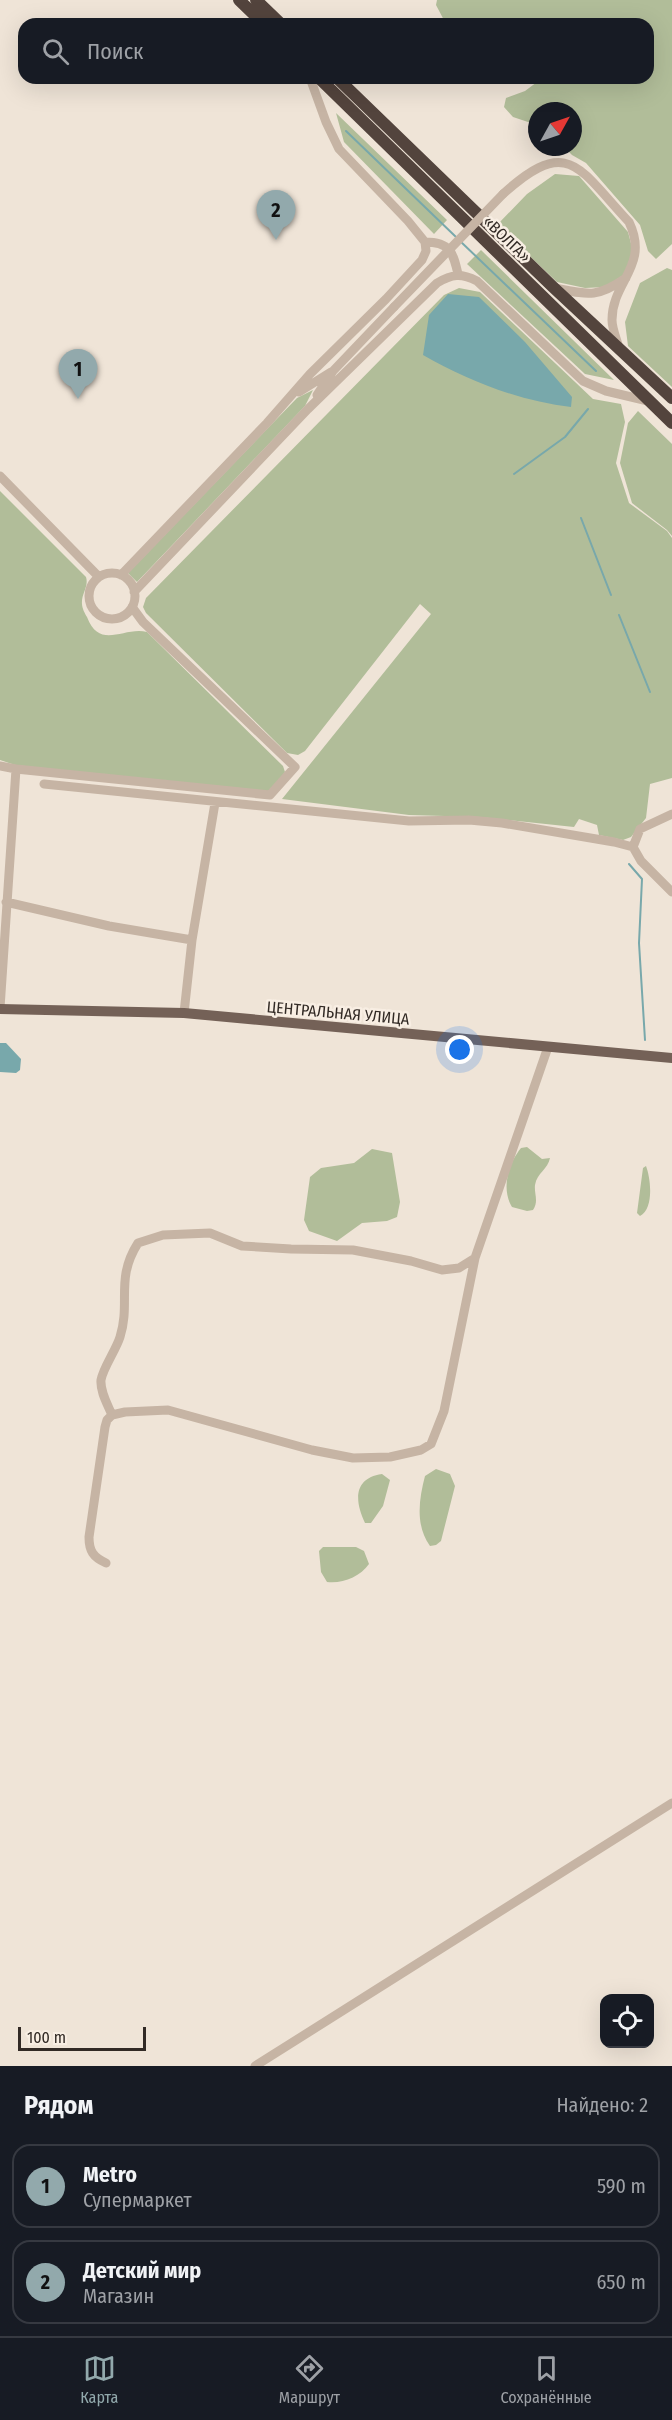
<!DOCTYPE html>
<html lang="ru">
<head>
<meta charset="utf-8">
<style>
	:root { --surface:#171b24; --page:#20242c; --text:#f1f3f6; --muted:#9ea1a6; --line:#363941; --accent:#92a9ac }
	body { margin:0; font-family:"Fira Sans Condensed",sans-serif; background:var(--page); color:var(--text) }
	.controls { position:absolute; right:18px; bottom:18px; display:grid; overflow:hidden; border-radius:12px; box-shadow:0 6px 24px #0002 }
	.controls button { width:54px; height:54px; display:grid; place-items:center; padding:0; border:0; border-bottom:2px solid var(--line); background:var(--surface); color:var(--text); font:30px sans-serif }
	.compass { position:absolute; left:528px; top:102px; width:54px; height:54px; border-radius:50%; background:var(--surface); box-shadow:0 6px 24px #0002; rotate:50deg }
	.scale { position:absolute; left:18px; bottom:15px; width:128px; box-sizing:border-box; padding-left:6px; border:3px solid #322a25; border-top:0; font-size:16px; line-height:21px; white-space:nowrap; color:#322a25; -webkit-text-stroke:4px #f8eee3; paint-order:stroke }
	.you { position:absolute; left:460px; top:1050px; width:21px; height:21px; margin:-15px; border:4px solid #fff; border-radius:50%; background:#1a73e8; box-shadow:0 0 0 9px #1a73e833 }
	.badge { display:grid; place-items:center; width:39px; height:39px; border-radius:50%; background:var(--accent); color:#111; font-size:20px; font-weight:700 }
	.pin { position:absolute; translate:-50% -50px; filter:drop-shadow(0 2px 3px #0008) }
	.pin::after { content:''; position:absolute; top:32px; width:21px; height:18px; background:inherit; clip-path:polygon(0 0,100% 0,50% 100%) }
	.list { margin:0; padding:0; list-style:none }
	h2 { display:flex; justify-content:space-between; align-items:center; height:78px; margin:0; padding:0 24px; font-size:26px }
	h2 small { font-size:20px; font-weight:400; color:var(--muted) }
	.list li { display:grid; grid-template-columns:39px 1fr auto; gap:18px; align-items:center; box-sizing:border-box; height:84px; margin:0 12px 12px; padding:0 12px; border:2px solid var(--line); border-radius:18px }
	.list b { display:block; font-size:22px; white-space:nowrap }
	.list p { margin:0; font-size:20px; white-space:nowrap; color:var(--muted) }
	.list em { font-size:20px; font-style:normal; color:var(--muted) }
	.icon { flex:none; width:33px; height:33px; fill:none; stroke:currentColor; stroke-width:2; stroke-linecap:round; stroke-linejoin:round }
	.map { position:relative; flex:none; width:672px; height:2066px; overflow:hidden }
	.search { position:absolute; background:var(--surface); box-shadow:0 6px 24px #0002; left:18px; right:18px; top:18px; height:66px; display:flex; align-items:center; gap:15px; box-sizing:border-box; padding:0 21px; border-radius:18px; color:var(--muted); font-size:22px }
	.sheet { height:270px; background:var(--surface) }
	nav { display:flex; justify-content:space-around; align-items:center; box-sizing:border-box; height:84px; border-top:2px solid var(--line); background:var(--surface); font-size:16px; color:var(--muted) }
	nav a { display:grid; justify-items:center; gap:3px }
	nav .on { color:var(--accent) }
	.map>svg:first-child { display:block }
	.green { fill:#b1bd99 }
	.water { fill:#78a8ab }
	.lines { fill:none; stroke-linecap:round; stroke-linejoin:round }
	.stream { stroke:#78a8ab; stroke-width:2 }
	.minor { stroke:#c6b4a4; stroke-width:9 }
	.major { stroke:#746157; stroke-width:10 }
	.highway { stroke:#53443d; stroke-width:12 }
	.minor-bridge { stroke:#c6b4a4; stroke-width:9 }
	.labels { text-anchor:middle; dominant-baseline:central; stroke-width:5; stroke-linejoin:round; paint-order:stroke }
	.street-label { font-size:16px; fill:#322a25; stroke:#f8eee3 }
</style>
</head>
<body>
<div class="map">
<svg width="672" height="2066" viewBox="0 0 672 2066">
	<rect width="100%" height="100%" fill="#efe4d7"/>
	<path class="green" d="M437 0H672V244L656 259 648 251 640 225 586 163 572 155 564 147H573V111H537V125L513 117 504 107 506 98 525 91 537 82 536 78H648V24H446L436 5Z
		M336 113 447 220 434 234 344 142Z
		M555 174 579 176 628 232 633 251 625 274 605 287 585 288 557 282 497 225 527 194Z
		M481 250 614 380 585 374 467 264Z
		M667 268 672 270V387L628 346 625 322 640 283Z
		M459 288 480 292 593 399 621 404 625 422 616 463 629 503 667 531 672 538V778L650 784 646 818 631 837 623 840 599 835 597 825 579 819 574 827 480 817 409 815 282 799 431 614 420 604 305 751 298 755 287 753 146 613 143 607 146 598 444 295Z
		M313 390 305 406 137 582 128 573 297 398Z
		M638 411 672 444V536L667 530 632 503 620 463 628 423Z
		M0 491 86 577C89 587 81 594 82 604 82 608 85 614 87 617 100 651 124 626 147 632L283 766 285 772 271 793 15 765 0 760Z
		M527 1147 542 1159 550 1158C548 1169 537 1173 535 1185 534 1194 539 1201 533 1210L527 1211 512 1207C501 1189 508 1164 521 1148Z
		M372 1149 392 1153 400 1202 397 1217 387 1221 362 1223 337 1241 309 1231 304 1220 310 1177 321 1168 354 1163Z
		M646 1166C651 1179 654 1209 640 1216L637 1213 643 1168Z
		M436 1469 450 1474 455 1486 441 1541 436 1545 430 1546C415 1525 419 1499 425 1476Z
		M382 1474 390 1480 383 1506 371 1523H365C354 1500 354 1478 382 1474Z
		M323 1547H356L364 1551 369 1564C360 1577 342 1584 327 1582L321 1572 319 1551Z"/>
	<path class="water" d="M448 294 479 297 525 342 572 397 571 407C520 401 468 381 423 355L429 315Z
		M0 1043H6L21 1059 20 1070 16 1073 0 1072Z"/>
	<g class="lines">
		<path class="stream" d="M346 131 456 237
			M460 241 596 371
			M514 474 565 437 588 409
			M581 518 611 595
			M619 615 650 692
			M629 864 642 879 639 943 645 1040"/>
		<path class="minor" d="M503 194C569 134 579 169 629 222 650 266 612 281 612 320 612 329 617 340 619 348
			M425 242C450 242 453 252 458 274
			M555 288C589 295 597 298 626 278
			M299 392 331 372
			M317 395 333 371 394 307
			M0 476 99 577
			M89 596a23 23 0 1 1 46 0a23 23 0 1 1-46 0Z
			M121 575 267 423 310 374 386 299 422 260 426 251 425 242 408 221 339 149 326 122 310 78
			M134 592 308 409 437 283C452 274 461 273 477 281L583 381 606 391 648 401
			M0 766 16 769 0 1008
			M16 769 270 795 295 767 143 622 132 607
			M44 784 409 821 469 820 502 823 614 842 633 847
			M672 814 640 829 633 847 641 861 672 892
			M6 902 109 926 192 940
			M184 1013 192 940 215 803
			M112 1415C108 1405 100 1392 101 1380 103 1368 116 1350 120 1337 131 1302 115 1279 138 1243L163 1235 210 1233 242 1246 291 1249 353 1250 411 1261 442 1270 459 1268 475 1258
			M106 1563C93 1557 89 1551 89 1537L105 1427 107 1420 112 1415 125 1412 168 1410 312 1450 353 1458 390 1457 421 1450 431 1444 444 1411 475 1258 548 1047
			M255 2066 672 1803"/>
		<path class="major" d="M0 1009 184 1013 672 1058"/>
		<path class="highway" d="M239 0 264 24
			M256 0 281 24
			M319 78 672 423
			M337 78 553 287 672 398"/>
		<path class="minor-bridge" d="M394 307 503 194"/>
	</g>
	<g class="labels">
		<g class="street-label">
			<text transform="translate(507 239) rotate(44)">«ВОЛГА»</text>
			<text transform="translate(338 1013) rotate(5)">ЦЕНТРАЛЬНАЯ УЛИЦА</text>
		</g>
	</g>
</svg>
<div class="controls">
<button><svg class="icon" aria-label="locate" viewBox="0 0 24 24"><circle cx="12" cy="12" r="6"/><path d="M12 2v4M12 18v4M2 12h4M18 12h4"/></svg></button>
</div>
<svg class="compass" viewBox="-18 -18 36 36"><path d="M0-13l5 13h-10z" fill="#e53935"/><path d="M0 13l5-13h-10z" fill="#9ea1a6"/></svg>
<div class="scale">100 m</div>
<div class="you"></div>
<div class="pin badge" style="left:78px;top:399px">1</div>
<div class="pin badge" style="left:276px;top:240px">2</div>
<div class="search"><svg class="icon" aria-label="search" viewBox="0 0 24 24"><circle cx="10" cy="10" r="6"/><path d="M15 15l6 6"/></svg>Поиск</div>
</div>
<section class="sheet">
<h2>Рядом<small>Найдено: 2</small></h2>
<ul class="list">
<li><span class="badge">1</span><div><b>Metro</b><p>Супермаркет</p></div><em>590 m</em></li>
<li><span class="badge">2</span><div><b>Детский мир</b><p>Магазин</p></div><em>650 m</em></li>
</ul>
</section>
<nav>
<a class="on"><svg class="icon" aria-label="map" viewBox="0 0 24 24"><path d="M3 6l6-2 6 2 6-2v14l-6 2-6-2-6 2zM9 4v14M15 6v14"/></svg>Карта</a>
<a><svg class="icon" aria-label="directions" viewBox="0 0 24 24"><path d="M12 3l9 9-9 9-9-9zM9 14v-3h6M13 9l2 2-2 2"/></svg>Маршрут</a>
<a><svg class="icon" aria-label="saved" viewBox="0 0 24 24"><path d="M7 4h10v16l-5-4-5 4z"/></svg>Сохранённые</a>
</nav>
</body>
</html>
